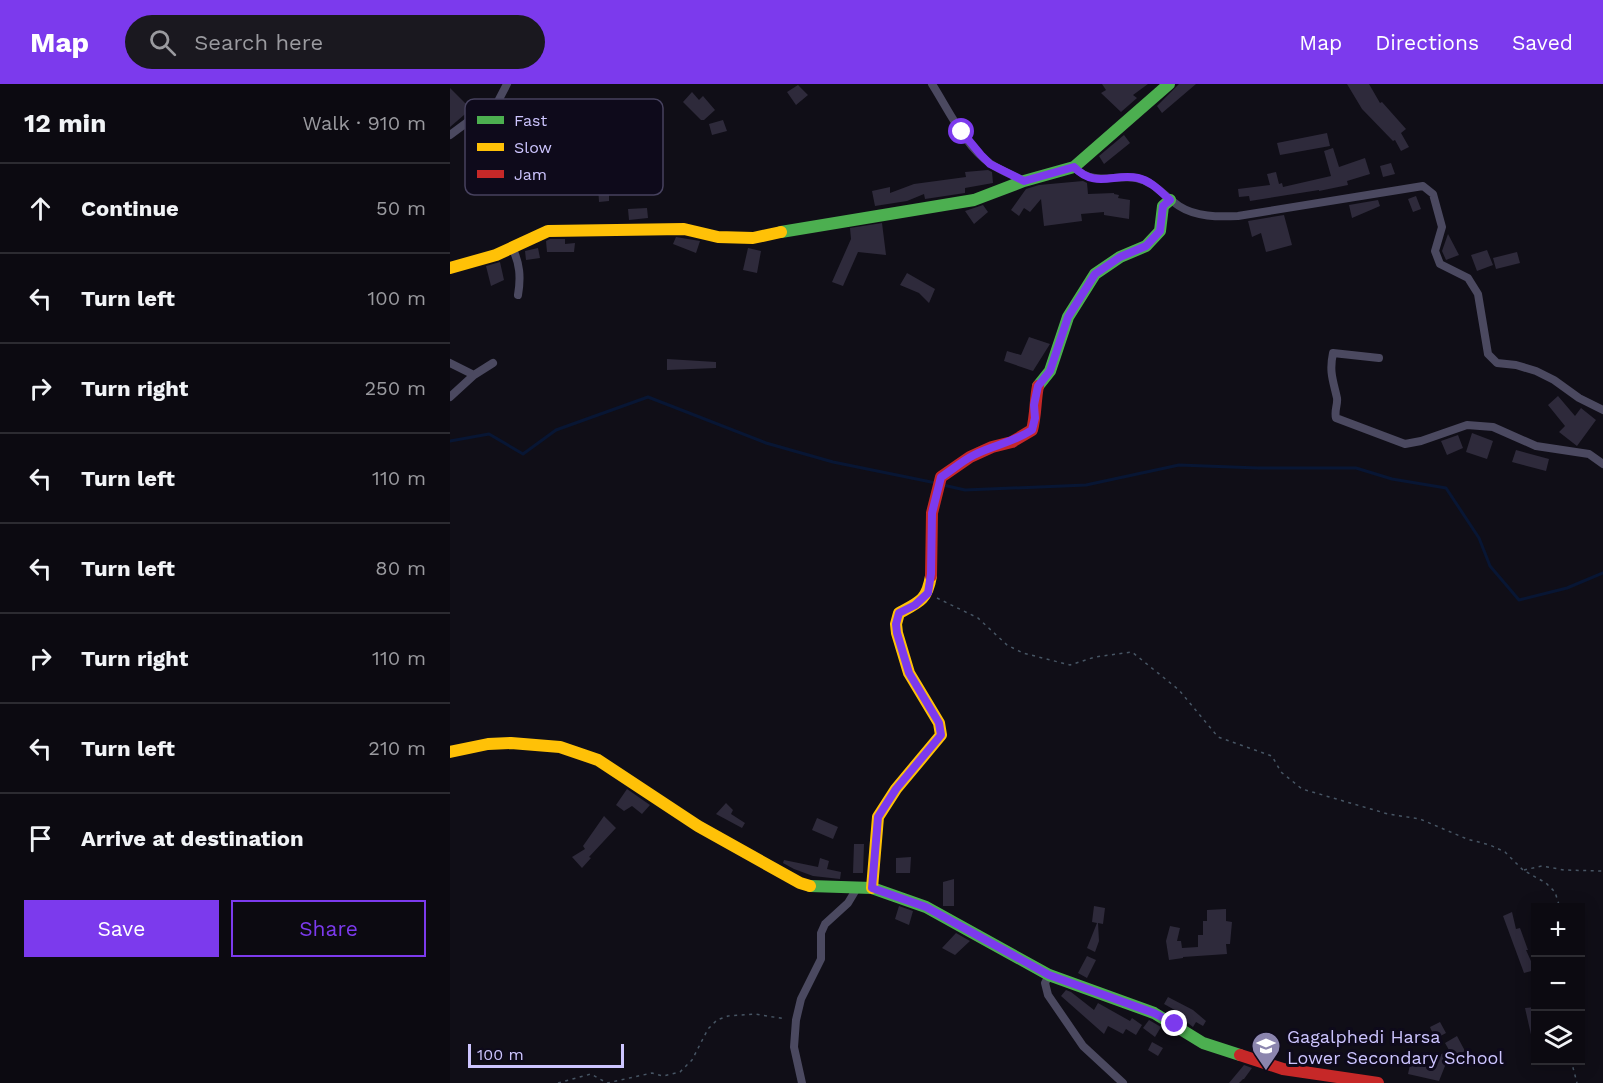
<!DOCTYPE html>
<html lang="en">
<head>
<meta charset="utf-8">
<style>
	:root { --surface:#0c0a11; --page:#1a181f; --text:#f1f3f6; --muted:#9a9a9f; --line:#2c2b31; --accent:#7c3aed }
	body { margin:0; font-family:"Work Sans",sans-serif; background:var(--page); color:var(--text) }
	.controls { position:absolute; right:18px; bottom:18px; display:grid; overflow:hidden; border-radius:0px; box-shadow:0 3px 15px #0003 }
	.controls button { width:54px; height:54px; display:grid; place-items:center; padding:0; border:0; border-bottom:2px solid var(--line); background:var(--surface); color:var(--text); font:30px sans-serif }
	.scale { position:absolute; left:18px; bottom:15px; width:156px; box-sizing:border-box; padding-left:6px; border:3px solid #cdc5ff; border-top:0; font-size:16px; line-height:21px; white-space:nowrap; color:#cdc5ff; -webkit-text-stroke:4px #0e0a1b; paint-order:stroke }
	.stop { position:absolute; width:18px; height:18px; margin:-14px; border:4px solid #7c3aed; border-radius:50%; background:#fff }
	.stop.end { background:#7c3aed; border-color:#fff; box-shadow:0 2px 6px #0008 }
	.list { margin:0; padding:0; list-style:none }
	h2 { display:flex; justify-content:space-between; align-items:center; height:78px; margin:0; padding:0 24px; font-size:26px }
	h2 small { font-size:20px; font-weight:400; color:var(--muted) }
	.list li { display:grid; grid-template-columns:39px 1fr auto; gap:18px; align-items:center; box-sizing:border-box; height:90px; padding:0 24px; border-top:2px solid var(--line) }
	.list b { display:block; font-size:22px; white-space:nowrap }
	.list em { font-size:20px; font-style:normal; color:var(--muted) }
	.actions { display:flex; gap:12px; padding:18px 24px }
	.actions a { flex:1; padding:14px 0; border:2px solid var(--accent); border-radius:0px; text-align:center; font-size:21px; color:var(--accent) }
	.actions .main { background:var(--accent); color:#fff }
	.icon { flex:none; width:33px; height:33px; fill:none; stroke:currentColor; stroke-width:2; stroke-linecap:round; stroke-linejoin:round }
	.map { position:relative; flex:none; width:1153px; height:999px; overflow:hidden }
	header { display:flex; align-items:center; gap:36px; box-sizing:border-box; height:84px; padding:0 30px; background:var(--accent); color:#fff }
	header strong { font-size:28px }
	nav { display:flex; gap:33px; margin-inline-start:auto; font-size:21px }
	.search { width:420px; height:54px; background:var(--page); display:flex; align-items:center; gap:15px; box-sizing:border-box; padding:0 21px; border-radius:33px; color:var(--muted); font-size:22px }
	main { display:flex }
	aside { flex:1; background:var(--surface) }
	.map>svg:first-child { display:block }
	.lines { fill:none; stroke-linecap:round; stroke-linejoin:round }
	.stream { stroke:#081634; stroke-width:3 }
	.building { fill:#2e2a3b }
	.path { stroke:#475564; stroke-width:1.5; stroke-dasharray:3 4.5; stroke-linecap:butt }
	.street { stroke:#4b4960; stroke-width:8 }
	.fast { stroke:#4caf50; stroke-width:12 }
	.slow { stroke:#ffc107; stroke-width:12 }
	.jam { stroke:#c62828; stroke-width:12 }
	.route { stroke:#7c3aed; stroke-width:8 }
	.labels { text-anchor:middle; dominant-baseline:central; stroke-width:6; stroke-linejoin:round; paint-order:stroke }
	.poi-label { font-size:18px; fill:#cdc5ff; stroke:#0e0a1b; text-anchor:start }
	.key { fill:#0e0a1b; stroke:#47425f; stroke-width:1.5 }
	.key-label { font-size:16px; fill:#cdc5ff }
</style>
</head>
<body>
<header>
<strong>Map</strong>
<div class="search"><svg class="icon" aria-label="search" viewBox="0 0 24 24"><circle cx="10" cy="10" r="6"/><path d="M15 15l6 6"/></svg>Search here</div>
<nav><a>Map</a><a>Directions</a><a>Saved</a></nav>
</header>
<main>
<aside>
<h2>12 min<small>Walk · 910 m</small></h2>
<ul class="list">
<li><svg class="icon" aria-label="ahead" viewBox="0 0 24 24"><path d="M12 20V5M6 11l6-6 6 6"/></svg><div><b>Continue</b></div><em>50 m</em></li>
<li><svg class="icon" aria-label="left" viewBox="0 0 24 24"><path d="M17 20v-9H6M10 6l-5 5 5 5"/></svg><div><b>Turn left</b></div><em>100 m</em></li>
<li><svg class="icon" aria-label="right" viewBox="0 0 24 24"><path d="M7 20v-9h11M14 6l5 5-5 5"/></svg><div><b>Turn right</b></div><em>250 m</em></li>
<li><svg class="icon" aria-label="left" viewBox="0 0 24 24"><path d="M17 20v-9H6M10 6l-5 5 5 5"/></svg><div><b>Turn left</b></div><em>110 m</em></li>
<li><svg class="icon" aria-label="left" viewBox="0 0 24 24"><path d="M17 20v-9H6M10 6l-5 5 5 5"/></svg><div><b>Turn left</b></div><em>80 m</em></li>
<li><svg class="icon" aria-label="right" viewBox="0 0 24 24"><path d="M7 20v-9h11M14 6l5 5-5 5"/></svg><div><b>Turn right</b></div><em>110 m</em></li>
<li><svg class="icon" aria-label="left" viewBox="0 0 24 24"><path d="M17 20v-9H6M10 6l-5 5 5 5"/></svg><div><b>Turn left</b></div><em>210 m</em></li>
<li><svg class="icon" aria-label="arrive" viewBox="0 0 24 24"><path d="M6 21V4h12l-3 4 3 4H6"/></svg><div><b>Arrive at destination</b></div></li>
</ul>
<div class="actions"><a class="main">Save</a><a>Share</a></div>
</aside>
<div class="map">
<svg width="1153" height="999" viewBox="0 0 1153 999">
	<rect width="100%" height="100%" fill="#100e17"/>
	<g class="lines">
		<path class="stream" d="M0 357 39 350 73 370 106 346 198 313 316 359 383 378 486 399
			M493 401 515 406 636 401 729 381 808 384H906L942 395 996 404 1029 454 1040 482 1069 516 1117 504 1153 489"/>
	</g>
	<path class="building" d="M652 0H698L683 11 687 14 671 28 651 9 656 6Z
		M729 0H746L712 29 707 22Z
		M897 0H919L930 19 932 18 956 45 951 49 959 63 951 67 945 56 943 57 912 25Z
		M348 1 358 11 346 21 337 8Z
		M0 4 21 25 0 43Z
		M242 8 249 16 253 12 265 26 254 36H251L233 18Z
		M273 36 277 47 262 51 259 40Z
		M877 49 880 62 830 71 827 59Z
		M674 51 680 59 654 80 649 72Z
		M883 64 889 83 915 74 920 90 897 97 898 101 869 107V106L800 117 799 112 789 113 788 105 820 101 817 90 826 88 829 100 832 99 833 103 881 92 874 67Z
		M941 79 945 90 933 93 930 82Z
		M538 86 542 88 543 99 515 104V109L475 115 474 110 457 117 425 122 422 107 440 103V109L464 100 516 93 515 88Z
		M633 97 637 99 638 110 664 109V110L669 111 668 114 680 116 679 135 654 131V128L631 130 632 137 594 142 591 115 580 128 574 124 569 132 561 126 576 105 589 101Z
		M159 101V117L149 118 148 102Z
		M966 112 971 125 963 128 958 115Z
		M928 116 930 122 902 134 899 121Z
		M533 121 538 128 524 140 515 127Z
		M197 124 198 134 179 136 178 125Z
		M834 131 842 161 816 168 811 149 802 153 798 137Z
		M432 139 436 171 408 168 393 202 382 198 401 155 400 144Z
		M998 150 1009 171 996 176 992 167Z
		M226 153 250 157 246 169 223 160Z
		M100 155H115V160L125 159 124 168H97L96 157Z
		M88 164 90 174 76 176 75 167Z
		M298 164 311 167 307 189 293 186Z
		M1037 166 1043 181 1027 187 1021 171Z
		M1067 168 1070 179 1046 185 1043 174Z
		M50 178 54 196 41 202 36 182Z
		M457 189 485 205 479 219 469 209 450 201Z
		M579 253 600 260 583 287 554 277 557 267 571 271Z
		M217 275 266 278V284L217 286Z
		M1108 312 1125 332 1131 324 1146 336 1127 362 1109 348 1115 342 1098 321Z
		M1022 349 1043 357 1037 375 1016 368Z
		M1008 351 1013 364 997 371 991 357Z
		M1066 366 1099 375 1096 387 1062 378Z
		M177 705 200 721 192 730 182 722 174 727 166 721Z
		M276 719 283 726 281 730 295 739 292 744 266 730Z
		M154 732 166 744 139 773 141 774 132 784 122 773 135 765 133 762Z
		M367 734 388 743 383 755 362 746Z
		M404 760H414L413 789H403Z
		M461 773 460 789H446V774Z
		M370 774 379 777 377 785 391 788 390 795 363 792 344 785 333 779 334 776 368 783Z
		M504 795V822H493V798Z
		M449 822 463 827 459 841 445 835Z
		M644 822 655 824 653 840 648 839 649 857 645 868 637 864 647 839 642 838Z
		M776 825V837L782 838 780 860H776L777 870 733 873V874L719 876 716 857 720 842 730 844 727 857H731L732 864 748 863V851H753V837H757V826Z
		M1062 828 1066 845 1070 844 1078 866H1076L1085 886 1074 889 1053 832Z
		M506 849 520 857 505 871 492 864Z
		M637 872 646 876 637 894 628 889Z
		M616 906 621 908 644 926 648 919 680 937 682 934 692 941 686 951 676 945 673 950 658 942 654 950 611 912Z
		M718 913 743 926 756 937 753 942 746 938 743 943 730 933 732 930 714 920Z
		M1086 923V954L1082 955 1075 924Z
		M699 936 711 943 705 953 693 944Z
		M990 938 996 949 985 955 980 943Z
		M1007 952 1015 967 997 977 989 997 958 990 961 976 983 981 988 972 999 966 995 959Z
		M702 958 713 964 708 972 698 966Z
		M794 981 802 984 794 995H793L789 999H779Z"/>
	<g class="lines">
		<path class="path" d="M487 514 528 534 557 561 573 569 620 581 645 573 682 568 729 606 768 653 822 672 831 688 852 705 938 730 970 735 1017 755 1040 761 1055 768 1073 786 1096 799 1105 808 1110 824
			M1074 786 1092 782 1114 786 1153 787
			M1121 976 1127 999
			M108 999 141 990 157 999 202 989 213 992 230 988 242 976 258 945 267 936 278 932 305 930 336 935"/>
		<path class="street" d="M482 0C498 25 516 64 541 80 551 87 563 91 574 97
			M0 51 27 31 45 23 57 0
			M624 83C644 103 663 90 686 94 704 97 715 113 729 122 746 133 768 133 788 132L973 102 983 110 992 143 985 167 990 180 1018 194 1028 210 1038 270 1047 279 1066 281 1086 287 1104 296 1129 314 1153 326
			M62 163C70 180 71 193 68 211
			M929 274 883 269C879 288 883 296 887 314 888 321 884 326 886 334L955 360 971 357 1017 341 1043 343 1086 362 1139 370 1153 380
			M0 279 24 291 43 279
			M0 313 24 291
			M599 891 595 899 598 911 633 962 673 999
			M352 999 344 963 346 936 351 915 371 875V849L375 840 398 819 407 804"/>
		<path class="fast" d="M331 148 524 116 574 97 624 83 719 0
			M588 302 600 287 618 233 645 190 670 173 696 162 710 147 713 122 720 116
			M360 802 422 804 476 823 599 891 704 929 753 959 790 971"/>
		<path class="slow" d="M0 184 46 171 98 147 234 145 268 153 303 154 331 148
			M0 668 38 660 61 659 110 663 148 676 248 742 350 799 360 802
			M422 804 428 733 446 705 491 651 489 639 459 589 447 549 446 540 449 529C470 518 477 516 481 492"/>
		<path class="jam" d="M481 492 482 429 491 393 520 373 542 363 562 358 582 346C586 331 585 317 588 302
			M790 971 833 985 928 999"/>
	</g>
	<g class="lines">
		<path class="route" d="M512 48 531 71 540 80 574 97 624 83C645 105 664 89 688 94 701 97 710 107 720 116L713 122 710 147 696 162 670 173 645 190 618 233 600 287 588 302 584 321 585 334 582 346C562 359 544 361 524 371 512 377 502 386 491 393L482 429 481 490 478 509 465 521 449 529 446 540 447 549 459 589 489 639 491 651 446 705 428 733 422 804 476 823 599 891 704 929 725 940"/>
	</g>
	<defs>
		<g id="school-pin" transform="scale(1.5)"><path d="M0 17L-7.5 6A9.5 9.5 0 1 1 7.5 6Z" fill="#8b85ae" stroke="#0e0a1b"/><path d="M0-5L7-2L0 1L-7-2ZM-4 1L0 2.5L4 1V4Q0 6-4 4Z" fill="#fff"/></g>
	</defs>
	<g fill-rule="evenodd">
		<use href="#school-pin" x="816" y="962"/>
	</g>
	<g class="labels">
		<g class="poi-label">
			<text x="837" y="952">Gagalphedi Harsa<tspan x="837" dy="21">Lower Secondary School</tspan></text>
		</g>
	</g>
	<rect x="15" y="15" width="198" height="96" rx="9" class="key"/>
	<rect x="27" y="32" width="27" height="8" fill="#4caf50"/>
	<rect x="27" y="59" width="27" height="8" fill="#ffc107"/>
	<rect x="27" y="86" width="27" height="8" fill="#c62828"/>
	<g class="key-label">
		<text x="64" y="42">Fast</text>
		<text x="64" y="69">Slow</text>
		<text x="64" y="96">Jam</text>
	</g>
</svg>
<div class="controls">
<button>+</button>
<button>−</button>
<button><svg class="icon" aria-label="layers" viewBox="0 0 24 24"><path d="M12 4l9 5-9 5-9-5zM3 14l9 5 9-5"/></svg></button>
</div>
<div class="scale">100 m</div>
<div class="stop" style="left:512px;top:48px"></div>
<div class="stop end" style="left:725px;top:940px"></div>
</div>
</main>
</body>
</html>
